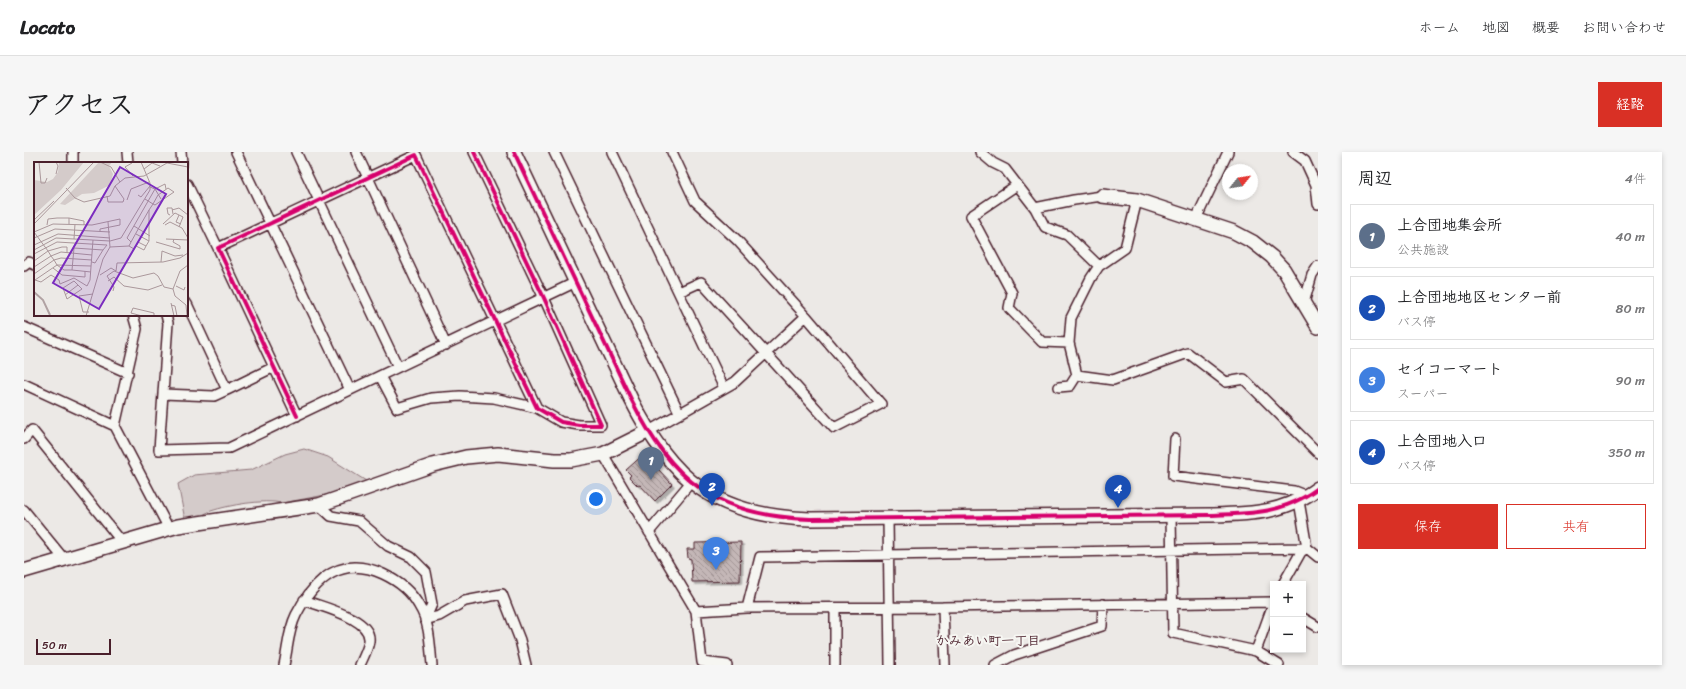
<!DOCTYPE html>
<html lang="ja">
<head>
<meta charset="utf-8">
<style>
	:root { --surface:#fff; --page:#f6f6f6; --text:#202124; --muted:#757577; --line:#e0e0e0; --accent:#d93025 }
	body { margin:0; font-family:Sriracha,"Klee One",sans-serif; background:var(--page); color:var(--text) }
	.controls { position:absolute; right:12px; bottom:12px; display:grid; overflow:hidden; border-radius:0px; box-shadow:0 2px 6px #0003 }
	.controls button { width:36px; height:36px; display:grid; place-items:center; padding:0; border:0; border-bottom:1px solid var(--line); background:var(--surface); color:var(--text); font:20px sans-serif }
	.compass { position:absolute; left:1198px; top:12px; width:36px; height:36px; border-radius:50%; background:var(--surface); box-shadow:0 2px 6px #0003; rotate:60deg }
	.scale { position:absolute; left:12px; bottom:10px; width:75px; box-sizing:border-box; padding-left:4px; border:2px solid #4a1f2b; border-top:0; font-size:11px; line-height:14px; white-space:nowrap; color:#4a1f2b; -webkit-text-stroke:3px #f6f6f2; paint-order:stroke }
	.you { position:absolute; left:572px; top:347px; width:14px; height:14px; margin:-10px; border:3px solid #fff; border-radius:50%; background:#1a73e8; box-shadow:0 0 0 6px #1a73e833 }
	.badge { display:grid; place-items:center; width:26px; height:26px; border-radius:50%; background:var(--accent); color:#fff; font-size:13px; font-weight:700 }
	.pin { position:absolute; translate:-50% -33px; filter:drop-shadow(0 1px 2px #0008) }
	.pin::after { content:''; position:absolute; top:21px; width:14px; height:12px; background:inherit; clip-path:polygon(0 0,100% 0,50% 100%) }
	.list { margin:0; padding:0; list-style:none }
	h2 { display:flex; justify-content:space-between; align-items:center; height:52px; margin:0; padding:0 16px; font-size:17px }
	h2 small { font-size:13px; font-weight:400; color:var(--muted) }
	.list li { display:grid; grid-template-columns:26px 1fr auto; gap:12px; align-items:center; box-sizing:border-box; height:64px; margin:0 8px 8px; padding:0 8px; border:1px solid var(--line); border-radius:0px }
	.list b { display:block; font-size:15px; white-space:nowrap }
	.list p { margin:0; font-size:13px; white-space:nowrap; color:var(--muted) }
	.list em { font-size:13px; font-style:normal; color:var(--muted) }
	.actions { display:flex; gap:8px; padding:12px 16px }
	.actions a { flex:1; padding:9px 0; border:1px solid var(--accent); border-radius:0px; text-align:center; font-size:14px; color:var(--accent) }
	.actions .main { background:var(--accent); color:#fff }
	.map { position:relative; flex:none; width:1294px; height:513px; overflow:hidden; border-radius:0px }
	header { display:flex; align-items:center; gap:24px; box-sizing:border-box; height:56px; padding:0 20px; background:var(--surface); border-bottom:1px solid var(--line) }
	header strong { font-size:19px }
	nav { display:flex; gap:22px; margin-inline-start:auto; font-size:14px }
	.intro { display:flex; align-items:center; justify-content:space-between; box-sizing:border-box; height:96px; padding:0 24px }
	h1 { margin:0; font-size:28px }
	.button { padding:10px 18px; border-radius:0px; background:var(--accent); color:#fff; font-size:14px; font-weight:700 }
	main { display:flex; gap:24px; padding:0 24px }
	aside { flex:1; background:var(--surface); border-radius:0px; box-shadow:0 2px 6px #0003 }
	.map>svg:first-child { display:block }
	.green { fill:#d4cbca; stroke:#8f757a }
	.building { fill:url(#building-back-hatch); stroke:#4a1f2b; filter:url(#shadow) }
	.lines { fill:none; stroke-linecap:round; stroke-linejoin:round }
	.street-casing { stroke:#4a1f2b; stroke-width:12 }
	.secondary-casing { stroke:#4a1f2b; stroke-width:16 }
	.street { stroke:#f6f6f2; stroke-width:9 }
	.secondary { stroke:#f6f6f2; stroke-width:13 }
	.cycleway-casing { stroke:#f6f6f2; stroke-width:6 }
	.cycleway { stroke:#d6006c; stroke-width:4 }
	.labels { text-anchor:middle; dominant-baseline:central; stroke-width:4; stroke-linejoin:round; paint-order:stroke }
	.neighbourhood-label { font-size:13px; font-weight:bold; fill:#4a1f2b; stroke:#f6f6f2 }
	.inset-river { fill:none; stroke:#b1a2a3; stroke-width:2 }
	.inset-road { fill:none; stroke:#ab989b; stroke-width:1 }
	.view { fill:#7b2cbf; fill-opacity:0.15; stroke:#7b2cbf; stroke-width:2 }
	.inset-edge { fill:none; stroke:#4a1f2b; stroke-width:2 }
</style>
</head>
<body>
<header>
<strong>Locato</strong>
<nav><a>ホーム</a><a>地図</a><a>概要</a><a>お問い合わせ</a></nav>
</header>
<div class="intro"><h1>アクセス</h1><a class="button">経路</a></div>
<main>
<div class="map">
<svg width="1294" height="513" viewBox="0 0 1294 513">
	<defs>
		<pattern id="building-back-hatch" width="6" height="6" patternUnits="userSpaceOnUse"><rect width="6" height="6" fill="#c4b7b7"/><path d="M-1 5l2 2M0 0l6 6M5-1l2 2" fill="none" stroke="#a19495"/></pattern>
		<filter id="shadow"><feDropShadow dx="2.5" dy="2.5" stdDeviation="0" flood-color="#0004"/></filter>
	</defs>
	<rect width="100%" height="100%" fill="#ece9e6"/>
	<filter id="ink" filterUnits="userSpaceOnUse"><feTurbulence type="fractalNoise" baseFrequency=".025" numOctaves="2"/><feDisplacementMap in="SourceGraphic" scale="8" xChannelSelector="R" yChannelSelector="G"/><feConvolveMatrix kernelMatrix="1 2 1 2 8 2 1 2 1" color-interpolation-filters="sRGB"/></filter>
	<g filter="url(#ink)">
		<path class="green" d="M280 297 304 305 350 334 258 351C239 347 205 353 187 359 178 362 170 369 162 373L154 332 170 323 227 318 261 302Z"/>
		<path class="building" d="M620 302 648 332 631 349 616 333 614 334 605 325 607 323 602 318Z
			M717 390 716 429 668 430 667 407 664 406 663 397H671V391Z"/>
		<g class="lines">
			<g class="street-casing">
				<path id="street" d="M49 0V11
					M103 0 104 11
					M157 0 158 11
					M212 0 326 238
					M272 0 374 215
					M332 0 422 193
					M530 0 656 262
					M588 0 700 236
					M648 0 671 49 713 88 782 164 857 252 810 276 677 130 655 140
					M956 0 969 11 981 17 1011 56 1050 48 1078 44
					M1269 0 1281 9 1292 33 1294 52
					M163 32 194 96
					M993 33 947 64 988 141 985 156 1018 190 1045 191 1047 166 1067 126 1075 114 1101 96 1113 48
					M1011 56 1021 75 1043 83 1075 114
					M1172 67 1204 0
					M0 114 5 110 11 113
					M1280 151 1288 123 1294 114
					M163 152 203 238 250 215
					M142 163 144 171 135 298 205 296 552 130
					M0 175 104 221
					M1053 223 1089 228 1164 201 1202 230 1220 227 1294 301
					M356 224 373 256 407 246 436 244 470 246 513 256
					M0 232 91 274 113 177 109 163
					M1035 235 1046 234 1053 223 1045 191
					M139 242 190 244 203 238
					M273 264 194 96 392 3 513 256 537 270 555 273H577L520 146 450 0
					M91 274 145 377
					M625 279 711 230 782 164
					M0 287 8 278 98 390
					M1151 287 1149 324 1270 339 1283 344
					M579 302 672 459 723 456 919 455 1249 450
					M295 353 307 364 335 369 364 394 387 405 402 420 408 452 401 468
					M0 358 40 407
					M1147 364 1149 481 1232 499 1255 513
					M864 367 866 513
					M625 380 667 330
					M1259 432 1277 400 1283 396 1275 349
					M280 448C297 455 348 466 345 489 344 497 339 506 336 513
					M919 455 921 513
					M723 456 736 405 1283 396 1294 405
					M811 456V513
					M672 459 678 510 703 513
					M1279 466 1294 475
					M401 468 415 464 441 449 478 442 496 488 502 513
					M1232 499 1249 452
					M260 513C264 496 264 479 272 463 291 426 318 403 359 422 374 429 387 439 395 454 406 471 406 493 408 513
					M971 513 990 503 1078 474 1079 452"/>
			</g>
			<g class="secondary-casing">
				<path id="secondary" d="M490 0 607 247C648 329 692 364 786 367L1185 363C1227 362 1259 362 1294 336
					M1078 44 1113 48 1210 80 1229 90 1248 105 1260 118 1294 175
					M0 419 154 374 295 353 409 313 442 305 474 302 530 308H547L579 302 625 279"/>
			</g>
			<use href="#street" class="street"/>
			<use href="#secondary" class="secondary"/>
			<g class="cycleway-casing">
				<path id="cycleway" d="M490 0 607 247C648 329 692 364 786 367L1185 363C1227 362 1259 362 1294 336
					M273 264 194 96 392 3 513 256 537 270 555 273H577L520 146 450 0"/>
			</g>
			<use href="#cycleway" class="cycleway"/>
		</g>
	</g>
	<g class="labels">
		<g class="neighbourhood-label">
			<text x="964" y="488">かみあい町一丁目</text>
		</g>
	</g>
	<g transform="translate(10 10)">
		<rect width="154" height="154" fill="#ece9e6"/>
		<path d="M25 0H50L27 28 0 53V18L13 20 19 17 24 10ZM65 0H78L75 4 79 12 76 23 60 31 48 32 31 43 26 42Z" fill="#d4cbca"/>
		<path class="inset-river" d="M0 130 9 138 16 153"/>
		<path class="inset-road" d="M5 0 7 21H11L13 16M66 0 77 5 86 20M98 1 91 5 99 14M110 7 118 1 126 4M22 12 24 4 22 0M116 25 121 27 127 37M32 26 41 36 50 40 76 34 81 24 91 16 110 14 133 1 154 5M104 33 107 35 116 24M73 34 74 40H89L90 37 81 24M93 38 97 27 115 20M138 48 145 46 154 53M136 53 134 52 133 46H138L139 52M145 53 142 60 147 62M35 56 50 59V63M0 58 20 39M0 62 60 0M129 62 141 51 149 55 145 65M13 63 14 57 23 56H35V62M131 63 136 60 148 66 154 76M100 64 116 74M0 70 19 62 58 63 86 57V63L66 67V70M0 70 14 89 28 85H33V91M102 72 115 79M0 76 21 67 76 70M40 77 41 62M132 77 154 78M97 80 93 76 121 27 131 22 132 27M122 80 146 87V84L139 80 140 77M0 83 24 72 76 76M95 84 100 87 104 80 112 84 115 79V48M102 84 110 88 112 84M76 85 95 84 97 80 107 62 115 48 119 42 124 33 134 26 140 30 121 43 119 42 111 37M0 88 22 76 76 79 87 76 116 28V21L107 0M0 92 23 80 73 83 69 88 40 86 38 108 57 110M58 98 27 96 20 98 17 94 27 90 58 93M0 99 14 89 17 94 0 105M58 100 61 101 69 88M127 100 128 89 141 94 149 93M23 103 57 104M23 103 30 108H38M19 106 28 113 51 115V109M0 112 20 98 23 103 1 118 7 120 17 113 25 118 26 122 40 116 53 124 56 118 59 78M66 113 77 106 82 109 83 101 129 100 146 96 154 91M40 119 48 127 33 137 29 126ZM74 119 80 115 90 124 114 128 128 123M142 124 150 128 151 125M79 129 80 125 73 114 80 109 99 116 120 111 124 114 130 125 139 127M31 133 44 123M137 141 140 154M137 143 141 144 143 154M55 150H49L45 134 59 132M52 154 69 97 76 85 74 60M108 154 97 151 99 146 120 151V154M153 154 152 143 141 134 139 127 146 109 154 103"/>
		<path class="view" d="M86 5 132 32 65 147 19 121Z"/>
		<rect width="154" height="154" class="inset-edge"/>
	</g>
</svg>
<div class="controls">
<button>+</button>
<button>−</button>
</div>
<svg class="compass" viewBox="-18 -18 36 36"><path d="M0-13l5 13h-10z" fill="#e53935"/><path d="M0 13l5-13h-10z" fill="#757577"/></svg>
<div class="scale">50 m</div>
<div class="you"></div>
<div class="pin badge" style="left:627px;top:328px;background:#5c6f8a">1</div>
<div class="pin badge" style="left:688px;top:354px;background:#1a4fb4">2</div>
<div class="pin badge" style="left:692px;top:418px;background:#3f7fe0">3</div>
<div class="pin badge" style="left:1094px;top:356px;background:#1a4fb4">4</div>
</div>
<aside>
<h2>周辺<small>4件</small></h2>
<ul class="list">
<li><span class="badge" style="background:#5c6f8a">1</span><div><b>上合団地集会所</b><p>公共施設</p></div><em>40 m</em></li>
<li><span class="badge" style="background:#1a4fb4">2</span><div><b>上合団地地区センター前</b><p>バス停</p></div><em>80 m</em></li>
<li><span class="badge" style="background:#3f7fe0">3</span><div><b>セイコーマート</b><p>スーパー</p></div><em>90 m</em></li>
<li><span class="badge" style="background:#1a4fb4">4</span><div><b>上合団地入口</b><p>バス停</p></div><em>350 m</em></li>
</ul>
<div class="actions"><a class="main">保存</a><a>共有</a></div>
</aside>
</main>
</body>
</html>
